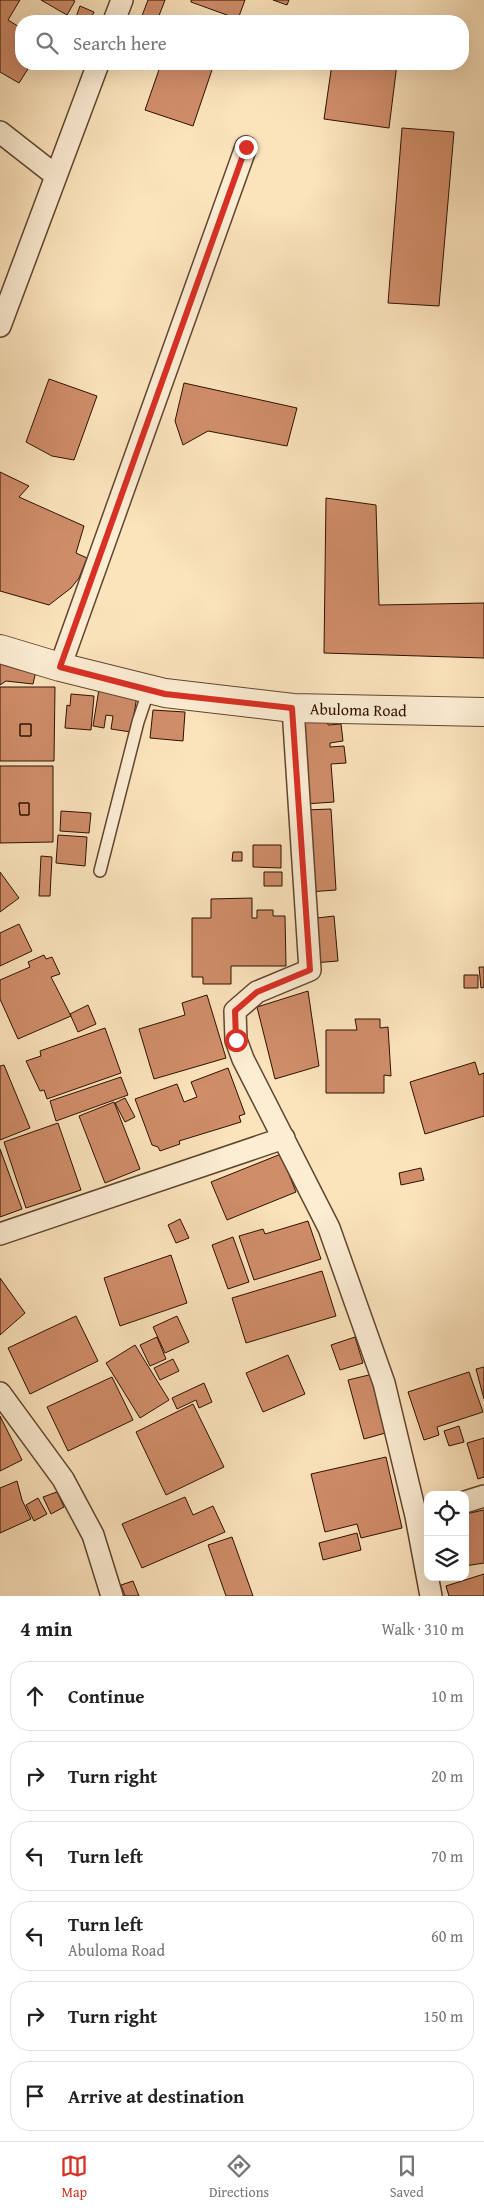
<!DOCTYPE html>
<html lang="en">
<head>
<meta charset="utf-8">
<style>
	:root { --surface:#fff; --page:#f6f6f6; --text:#222; --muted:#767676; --line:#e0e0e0; --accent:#d93025 }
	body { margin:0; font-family:"Gentium Book Plus",serif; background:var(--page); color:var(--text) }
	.controls { position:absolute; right:15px; bottom:15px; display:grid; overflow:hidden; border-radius:10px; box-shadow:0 5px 20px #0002 }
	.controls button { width:45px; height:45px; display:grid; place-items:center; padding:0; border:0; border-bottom:1px solid var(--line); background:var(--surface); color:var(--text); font:25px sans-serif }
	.stop { position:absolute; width:15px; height:15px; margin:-11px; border:4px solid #d93025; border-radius:50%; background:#fff }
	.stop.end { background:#d93025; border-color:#fff; box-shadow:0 1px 5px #0008 }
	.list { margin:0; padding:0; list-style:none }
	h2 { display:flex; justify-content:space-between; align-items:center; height:65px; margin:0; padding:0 20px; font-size:21px }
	h2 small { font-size:16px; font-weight:400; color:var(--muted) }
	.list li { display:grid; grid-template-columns:32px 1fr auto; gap:15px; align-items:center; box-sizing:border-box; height:70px; margin:0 10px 10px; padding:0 10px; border:1px solid var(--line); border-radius:20px }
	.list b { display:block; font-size:19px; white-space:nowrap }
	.list p { margin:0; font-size:16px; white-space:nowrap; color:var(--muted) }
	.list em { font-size:16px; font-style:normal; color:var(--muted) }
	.icon { flex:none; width:28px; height:28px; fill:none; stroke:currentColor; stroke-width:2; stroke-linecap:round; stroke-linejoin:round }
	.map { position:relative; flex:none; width:484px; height:1596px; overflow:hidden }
	.search { position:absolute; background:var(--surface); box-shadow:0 5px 20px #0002; left:15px; right:15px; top:15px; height:55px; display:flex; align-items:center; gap:12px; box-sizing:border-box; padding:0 18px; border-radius:20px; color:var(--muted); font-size:19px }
	.sheet { height:545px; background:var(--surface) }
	nav { display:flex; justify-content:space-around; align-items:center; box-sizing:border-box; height:70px; border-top:1px solid var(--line); background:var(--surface); font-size:14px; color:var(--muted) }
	nav a { display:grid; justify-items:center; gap:2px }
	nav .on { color:var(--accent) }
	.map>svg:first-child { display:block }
	.building { fill:#d08d6a; stroke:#2e1001; fill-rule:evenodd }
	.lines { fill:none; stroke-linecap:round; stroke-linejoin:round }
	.service-casing { stroke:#614530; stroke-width:14 }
	.minor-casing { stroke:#614530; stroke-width:24 }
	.tertiary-casing { stroke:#614530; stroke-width:30 }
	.service { stroke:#fcedd3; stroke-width:11 }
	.minor { stroke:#fcedd3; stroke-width:21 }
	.tertiary { stroke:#fcedd3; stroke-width:28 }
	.route { stroke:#d93025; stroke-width:6 }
	.labels { text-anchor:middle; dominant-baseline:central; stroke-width:4; stroke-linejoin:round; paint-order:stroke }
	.street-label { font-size:16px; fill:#2e1001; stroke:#fcedd3 }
</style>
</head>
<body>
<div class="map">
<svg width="484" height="1596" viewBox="0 0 484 1596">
	<rect width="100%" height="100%" fill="#fbe3bc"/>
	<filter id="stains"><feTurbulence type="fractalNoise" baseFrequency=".004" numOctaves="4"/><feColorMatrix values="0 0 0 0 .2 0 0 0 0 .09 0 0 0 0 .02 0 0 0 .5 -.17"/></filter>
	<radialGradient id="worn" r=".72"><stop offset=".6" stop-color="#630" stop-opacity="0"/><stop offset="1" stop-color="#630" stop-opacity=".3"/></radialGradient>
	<path class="building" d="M0 0H20L8 20 21 28V64H31L19 83 0 72Z
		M41 0H73L75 1 67 15Z
		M148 0H165L157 21H140Z
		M191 0H245L238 19 191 2Z
		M273 0H289L287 5Z
		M80 6 94 12 90 21 75 20Z
		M161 64H214L193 126 145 110Z
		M332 64H397L389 128 324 119Z
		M402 128 454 132 439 306 388 303Z
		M49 379 97 396 74 460 52 456 26 442Z
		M184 383 297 408 287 446 208 431 183 445 175 421Z
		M0 472 29 486 19 497 84 526 76 553 87 558 79 578 71 588 49 605 0 591Z
		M326 498 376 505 379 605 484 603V658L324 653Z
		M0 657 36 671 33 684 6 681 0 685Z
		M0 687H55L54 761H0ZM20 724H31V736H20Z
		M99 689 137 696 131 732 111 729 113 716 106 715 104 728 93 726Z
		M71 694 94 696 91 730 65 728 67 705 70 706Z
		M153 710 185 712 183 741 150 738Z
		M327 715 328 725 341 724 343 741 330 743V747L344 746 346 763 331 764 334 802 305 804 298 717Z
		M20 724H31V736H20Z
		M0 766H53V842L0 843ZM19 803H29V815H20Z
		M19 803H29V815H20Z
		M331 809 336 890 309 892 304 810Z
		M61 811 91 813 89 833 60 831Z
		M58 835 87 837 85 866 56 863Z
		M253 845H281V868L253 867Z
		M233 852H242V861H232Z
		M41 856 52 857 50 896H39Z
		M0 872 19 898 0 912Z
		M264 872H282V886H264Z
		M252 898V918H257V910H273V916H285L286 966H231V984H203V977H192V918H211V899Z
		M334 916 338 961 313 963 309 919Z
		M19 924 32 951 0 966V933Z
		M44 955 46 959 52 957 60 974 51 977 71 1016 18 1039 0 999V980L30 967 28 962Z
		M479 967H484V987L481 988Z
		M464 975H478V988H464Z
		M308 991 319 1066 275 1079 257 1007Z
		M207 995 226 1058 154 1079 139 1029 185 1015 182 1003Z
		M88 1005 96 1024 78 1032 70 1014Z
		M355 1019H380V1028L388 1027 391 1076 384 1075V1093H326V1030H357Z
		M105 1028 121 1073 47 1099 44 1090 40 1091 26 1061 41 1056 40 1051Z
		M475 1062 479 1075 484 1073V1116L425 1134 410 1082Z
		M4 1065 30 1128 0 1140V1066Z
		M228 1068 245 1114 239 1116 241 1122 179 1141 180 1144 160 1151 158 1147 152 1145 135 1099 177 1084 184 1102 197 1097 191 1082Z
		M121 1077 128 1095 56 1121 50 1101Z
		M125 1098 135 1117 125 1122 115 1103Z
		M114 1102 140 1169 105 1183 79 1116Z
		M58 1123 81 1190 26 1208 4 1142Z
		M0 1149 22 1209 0 1217Z
		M281 1154 296 1192 227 1220 211 1182Z
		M421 1168 424 1180 401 1185 399 1173Z
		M180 1219 189 1238 176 1243 168 1225Z
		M308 1221 321 1259 254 1280 239 1236 263 1229 265 1234Z
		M233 1237 249 1282 228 1289 212 1245Z
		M171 1255 187 1303 120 1326 104 1278Z
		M322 1271 336 1316 246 1343 232 1298Z
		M0 1278 25 1313 0 1335Z
		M76 1316 98 1361 30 1394 8 1348Z
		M177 1316 189 1342 165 1353 153 1327Z
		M157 1337 166 1359 150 1366 140 1345Z
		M355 1337 363 1363 340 1370 331 1345Z
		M135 1345 169 1400 140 1418 106 1363Z
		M288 1355 305 1394 263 1412 246 1373Z
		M173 1359 179 1371 160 1380 154 1368Z
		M484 1367V1399L476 1369Z
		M469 1372 483 1412 437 1427 439 1435 424 1440 408 1392Z
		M373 1374 389 1432 364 1439 348 1380Z
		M112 1377 133 1420 68 1451 47 1407Z
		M204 1383 212 1402 199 1408 196 1400 177 1409 172 1398Z
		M193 1404 224 1467 166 1495 136 1432Z
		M0 1416 22 1460 0 1471Z
		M459 1426 464 1442 449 1446 444 1431Z
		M484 1438V1477L478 1479 467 1443Z
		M386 1457 402 1528 361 1538 357 1524 325 1532 311 1474Z
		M17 1481 22 1500 31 1519 0 1533V1488Z
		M57 1492 64 1507 51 1514 43 1497Z
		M185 1497 193 1515 213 1506 225 1532 142 1568 122 1524Z
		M38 1498 47 1514 34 1521 26 1505Z
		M484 1510V1563L465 1566V1514Z
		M357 1533 361 1550 323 1560 319 1543Z
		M232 1537 253 1596H226L208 1545Z
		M484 1574V1596H449L446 1586Z
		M133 1581 139 1596H125L121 1585Z"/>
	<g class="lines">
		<g class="service-casing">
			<path id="service" d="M100 871 138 722 149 689"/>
		</g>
		<g class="minor-casing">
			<path id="minor" d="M114 21 122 0
				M0 132 55 175
				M0 326 98 64
				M60 667 246 147
				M293 708 310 970 257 992 235 1011 236 1040 243 1059 329 1228 384 1383 416 1516 431 1596
				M0 1234 284 1138
				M0 1393 63 1479 93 1535 112 1596
				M465 1502 484 1496"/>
		</g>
		<g class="tertiary-casing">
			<g id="tertiary">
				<path id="s1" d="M0 649 60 667 165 693 293 708 484 712"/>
			</g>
		</g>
		<use href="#service" class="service"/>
		<use href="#minor" class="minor"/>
		<use href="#tertiary" class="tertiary"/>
	</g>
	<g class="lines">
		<path class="route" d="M236 1040 235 1011 257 992 310 970 292 708 165 694 60 667 246 147"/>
	</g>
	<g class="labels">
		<g class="street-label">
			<text stroke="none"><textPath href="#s1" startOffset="365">Abuloma Road</textPath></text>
		</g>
	</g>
	<rect width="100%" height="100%" filter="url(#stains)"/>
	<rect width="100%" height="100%" fill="url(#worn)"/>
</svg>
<div class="controls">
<button><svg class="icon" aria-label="locate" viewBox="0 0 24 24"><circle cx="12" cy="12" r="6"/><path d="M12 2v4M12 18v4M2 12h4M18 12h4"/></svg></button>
<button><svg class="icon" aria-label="layers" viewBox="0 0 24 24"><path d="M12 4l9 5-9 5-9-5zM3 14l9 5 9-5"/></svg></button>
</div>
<div class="stop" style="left:236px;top:1040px"></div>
<div class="stop end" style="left:246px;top:147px"></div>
<div class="search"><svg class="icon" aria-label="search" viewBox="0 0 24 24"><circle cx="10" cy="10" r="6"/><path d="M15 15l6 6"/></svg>Search here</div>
</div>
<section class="sheet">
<h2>4 min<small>Walk · 310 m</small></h2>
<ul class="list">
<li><svg class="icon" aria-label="ahead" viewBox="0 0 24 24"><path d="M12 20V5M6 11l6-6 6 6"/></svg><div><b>Continue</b></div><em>10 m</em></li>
<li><svg class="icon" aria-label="right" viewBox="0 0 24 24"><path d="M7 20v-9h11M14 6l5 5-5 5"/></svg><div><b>Turn right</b></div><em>20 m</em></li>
<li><svg class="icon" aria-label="left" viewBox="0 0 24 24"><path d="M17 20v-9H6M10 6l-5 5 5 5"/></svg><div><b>Turn left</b></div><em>70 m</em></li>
<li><svg class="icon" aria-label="left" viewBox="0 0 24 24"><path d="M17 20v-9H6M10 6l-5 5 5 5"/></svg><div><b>Turn left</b><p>Abuloma Road</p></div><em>60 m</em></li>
<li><svg class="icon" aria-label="right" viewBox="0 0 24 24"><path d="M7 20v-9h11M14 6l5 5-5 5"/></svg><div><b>Turn right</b></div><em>150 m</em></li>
<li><svg class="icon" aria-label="arrive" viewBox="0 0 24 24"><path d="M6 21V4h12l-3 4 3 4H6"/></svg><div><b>Arrive at destination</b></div></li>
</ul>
</section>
<nav>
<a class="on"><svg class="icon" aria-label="map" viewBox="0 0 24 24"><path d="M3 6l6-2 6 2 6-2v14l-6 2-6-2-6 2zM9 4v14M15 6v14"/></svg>Map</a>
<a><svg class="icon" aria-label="directions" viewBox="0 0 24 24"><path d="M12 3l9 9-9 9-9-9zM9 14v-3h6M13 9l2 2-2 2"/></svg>Directions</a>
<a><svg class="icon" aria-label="saved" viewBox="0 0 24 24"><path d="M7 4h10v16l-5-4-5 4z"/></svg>Saved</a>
</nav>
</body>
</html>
